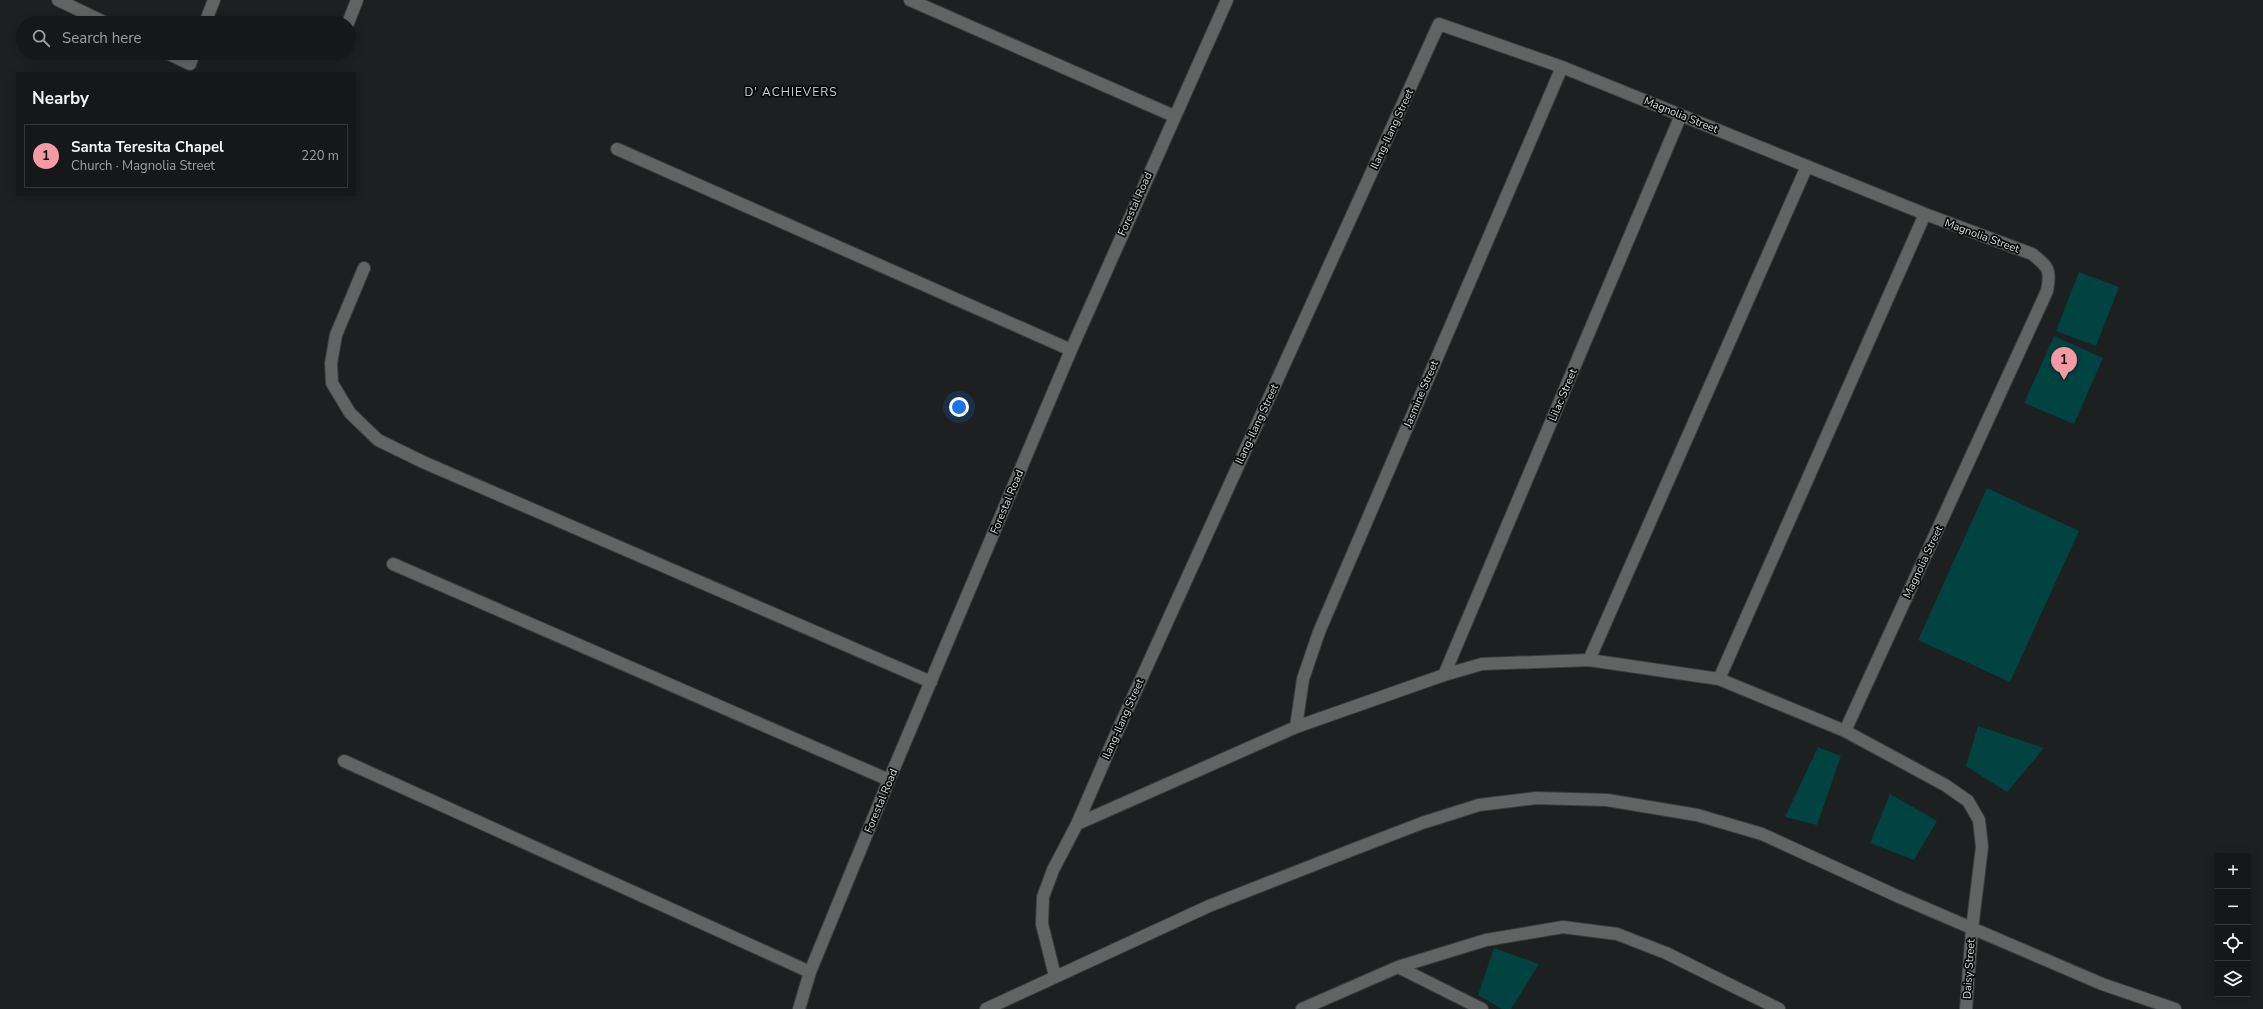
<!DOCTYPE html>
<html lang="en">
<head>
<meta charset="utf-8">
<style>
	:root { --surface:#151818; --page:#222525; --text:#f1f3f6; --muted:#9da0a2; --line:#343737; --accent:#f49aa5 }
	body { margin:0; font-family:"Nunito Sans",sans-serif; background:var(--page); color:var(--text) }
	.controls { position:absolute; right:12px; bottom:12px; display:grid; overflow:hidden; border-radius:0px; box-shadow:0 2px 10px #0003 }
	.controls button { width:36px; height:36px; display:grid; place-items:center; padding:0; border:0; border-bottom:1px solid var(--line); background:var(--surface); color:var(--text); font:20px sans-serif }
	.you { position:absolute; left:959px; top:407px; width:14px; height:14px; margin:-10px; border:3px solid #fff; border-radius:50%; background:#1a73e8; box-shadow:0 0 0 6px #1a73e833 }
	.badge { display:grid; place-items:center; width:26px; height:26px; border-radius:50%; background:var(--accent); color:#111; font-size:13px; font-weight:700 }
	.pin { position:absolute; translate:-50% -33px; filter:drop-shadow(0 1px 2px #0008) }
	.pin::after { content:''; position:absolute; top:21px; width:14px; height:12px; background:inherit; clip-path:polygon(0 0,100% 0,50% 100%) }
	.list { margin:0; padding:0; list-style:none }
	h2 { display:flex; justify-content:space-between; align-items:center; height:52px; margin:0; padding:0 16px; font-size:17px }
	h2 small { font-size:13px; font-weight:400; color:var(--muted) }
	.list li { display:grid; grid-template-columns:26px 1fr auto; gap:12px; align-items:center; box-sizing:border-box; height:64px; margin:0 8px 8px; padding:0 8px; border:1px solid var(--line); border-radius:0px }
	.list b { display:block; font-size:15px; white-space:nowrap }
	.list p { margin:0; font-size:13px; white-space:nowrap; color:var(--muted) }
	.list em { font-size:13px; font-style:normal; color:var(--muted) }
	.icon { flex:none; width:22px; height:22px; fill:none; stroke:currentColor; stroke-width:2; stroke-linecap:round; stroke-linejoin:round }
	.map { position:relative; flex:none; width:2263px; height:1009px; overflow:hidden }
	.search { position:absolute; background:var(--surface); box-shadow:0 2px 10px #0003; left:16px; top:16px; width:340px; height:44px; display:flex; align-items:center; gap:10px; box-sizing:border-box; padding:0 14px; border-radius:22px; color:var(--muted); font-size:15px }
	.panel { position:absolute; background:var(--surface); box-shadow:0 2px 10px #0003; left:16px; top:72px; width:340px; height:124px; border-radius:0px }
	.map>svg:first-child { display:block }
	.building { fill:#004340 }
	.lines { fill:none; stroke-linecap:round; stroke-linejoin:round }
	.street-casing { stroke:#3a3d3c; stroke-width:14 }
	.secondary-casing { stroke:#3a3d3c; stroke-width:14 }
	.street { stroke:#606564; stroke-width:12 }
	.secondary { stroke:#606564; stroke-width:12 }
	.labels { text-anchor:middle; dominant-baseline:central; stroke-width:3.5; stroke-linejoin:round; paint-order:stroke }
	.street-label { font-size:11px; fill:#dbdedd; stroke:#080909 }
	.neighbourhood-label { font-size:12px; letter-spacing:1px; fill:#cfd4d4; stroke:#080909 }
</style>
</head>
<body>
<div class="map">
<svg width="2263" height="1009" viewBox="0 0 2263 1009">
	<rect width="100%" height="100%" fill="#1c2020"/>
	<path class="building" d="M2079 272 2119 287 2096 346 2056 331Z
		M2054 336 2103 358 2074 424 2024 403Z
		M1987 488 2079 531 2010 682 1918 640Z
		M1978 726 2044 748 2007 792 1966 766Z
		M1818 747 1841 756 1817 825 1785 817Z
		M1890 794 1937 821 1914 860 1870 843Z
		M1494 948 1539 964 1511 1009H1502L1478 995Z"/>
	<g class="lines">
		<g class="street-casing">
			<path id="street" d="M58 0 106 23
				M910 0 1174 116
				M205 23 214 0
				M348 23 357 0
				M167 53 190 64 194 53
				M617 149 1071 350
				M364 268 336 335 331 363 332 383 350 413 378 440 423 462 931 682
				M393 564 889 780
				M1589 660 1807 166
				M1444 675 1681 115
				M1719 679 1925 214
				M1296 727 1303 679 1319 632 1562 67
				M344 761 810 972
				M1077 824 1113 741 1439 24 1562 67 1925 214 2032 254C2049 267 2051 270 2047 291L1845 731
				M1398 967 1482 1009
				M1055 976 1042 924 1043 897 1053 870 1077 824 1296 727 1444 675 1482 664 1589 660 1719 679 1845 731 1945 785 1968 801 1979 820 1982 847 1972 929 1966 1009
				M799 1009 810 972 889 780 1071 350 1227 0
				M1302 1009 1398 967 1486 940 1563 927 1617 934 1666 953 1779 1009"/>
		</g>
		<g class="secondary-casing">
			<path id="secondary" d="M986 1009 1209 906 1357 848 1422 823 1479 805 1536 798 1607 800 1697 815 1762 834 1897 896 2102 984 2175 1009"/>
		</g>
		<use href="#street" class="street"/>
		<use href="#secondary" class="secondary"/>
	</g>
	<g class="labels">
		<g class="street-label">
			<text transform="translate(1681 115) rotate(22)">Magnolia Street</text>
			<text transform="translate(1392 129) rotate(-65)">Ilang-Ilang Street</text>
			<text transform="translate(1135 204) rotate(-66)">Forestal Road</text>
			<text transform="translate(1982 236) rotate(20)">Magnolia Street</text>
			<text transform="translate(1421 394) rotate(-67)">Jasmine Street</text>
			<text transform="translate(1563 395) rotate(-67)">Lilac Street</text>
			<text transform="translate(1257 424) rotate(-65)">Ilang-Ilang Street</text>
			<text transform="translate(1007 502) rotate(-67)">Forestal Road</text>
			<text transform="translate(1923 562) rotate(-65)">Magnolia Street</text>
			<text transform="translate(1123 719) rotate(-66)">Ilang-Ilang Street</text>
			<text transform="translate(881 801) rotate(-67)">Forestal Road</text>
			<text transform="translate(1969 969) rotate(-86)">Daisy Street</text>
		</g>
		<g class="neighbourhood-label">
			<text x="791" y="92">D' ACHIEVERS</text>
		</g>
	</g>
</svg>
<div class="controls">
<button>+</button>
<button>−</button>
<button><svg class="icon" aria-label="locate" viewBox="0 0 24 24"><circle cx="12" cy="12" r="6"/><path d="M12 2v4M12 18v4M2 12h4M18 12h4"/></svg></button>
<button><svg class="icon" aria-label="layers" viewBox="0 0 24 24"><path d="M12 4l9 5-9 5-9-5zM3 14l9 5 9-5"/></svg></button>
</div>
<div class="you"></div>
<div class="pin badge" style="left:2064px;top:380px">1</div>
<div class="search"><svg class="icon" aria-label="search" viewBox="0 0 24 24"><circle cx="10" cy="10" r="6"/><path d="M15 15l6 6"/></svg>Search here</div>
<section class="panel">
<h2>Nearby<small></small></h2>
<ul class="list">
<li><span class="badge">1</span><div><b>Santa Teresita Chapel</b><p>Church · Magnolia Street</p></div><em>220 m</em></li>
</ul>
</section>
</div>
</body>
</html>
